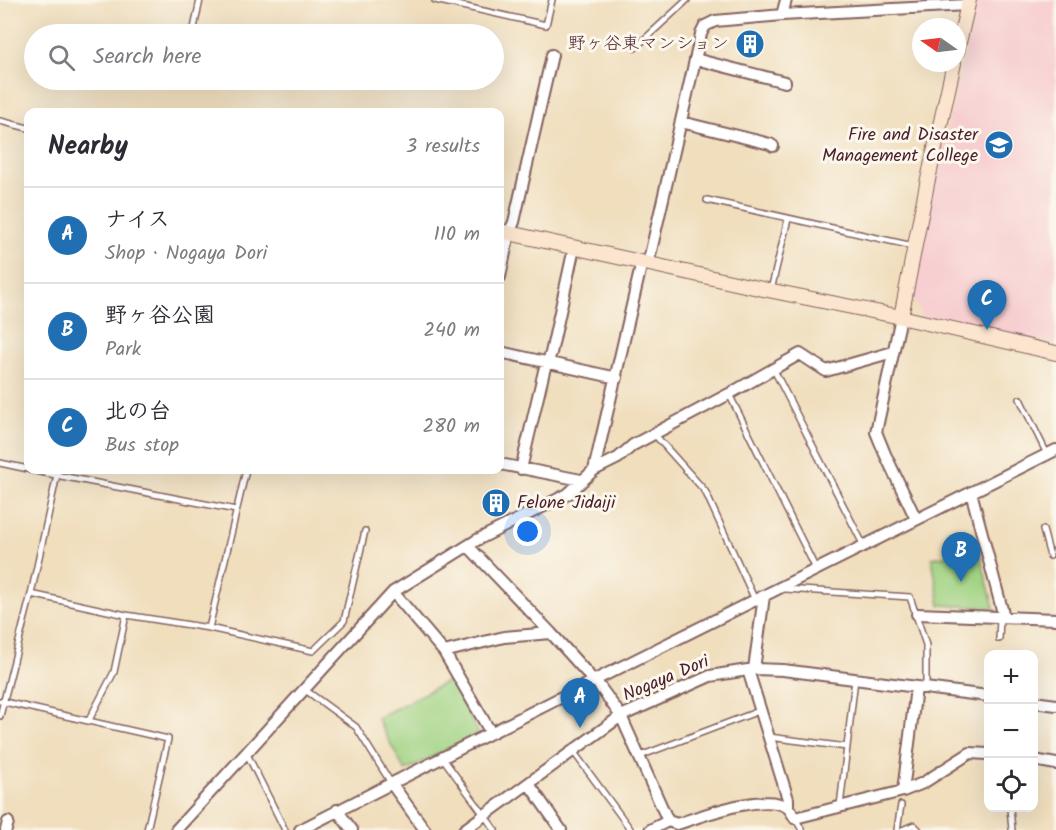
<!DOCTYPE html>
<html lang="en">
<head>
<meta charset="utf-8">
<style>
	:root { --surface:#fff; --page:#f2f2f3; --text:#2b2b33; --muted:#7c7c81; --line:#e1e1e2; --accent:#1f6fb2 }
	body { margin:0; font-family:Kalam,"Klee One",sans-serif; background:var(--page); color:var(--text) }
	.controls { position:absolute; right:18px; bottom:18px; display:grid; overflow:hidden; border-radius:12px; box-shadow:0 6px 24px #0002 }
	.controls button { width:54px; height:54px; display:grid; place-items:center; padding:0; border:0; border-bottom:2px solid var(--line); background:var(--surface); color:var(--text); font:30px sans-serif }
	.compass { position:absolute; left:912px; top:18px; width:54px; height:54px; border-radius:50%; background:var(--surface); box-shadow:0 6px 24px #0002; rotate:284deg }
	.you { position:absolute; left:528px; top:532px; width:21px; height:21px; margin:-15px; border:4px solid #fff; border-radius:50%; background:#1a73e8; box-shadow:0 0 0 9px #1a73e833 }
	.badge { display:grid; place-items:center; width:39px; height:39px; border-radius:50%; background:var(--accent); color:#fff; font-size:20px; font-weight:700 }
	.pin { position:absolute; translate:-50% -50px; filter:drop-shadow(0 2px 3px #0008) }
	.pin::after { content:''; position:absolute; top:32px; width:21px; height:18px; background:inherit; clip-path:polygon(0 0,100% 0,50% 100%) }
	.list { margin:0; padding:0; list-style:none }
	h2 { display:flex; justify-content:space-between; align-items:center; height:78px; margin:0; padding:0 24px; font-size:26px }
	h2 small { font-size:20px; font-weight:400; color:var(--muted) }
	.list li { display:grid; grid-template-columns:39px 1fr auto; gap:18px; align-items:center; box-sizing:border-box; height:96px; padding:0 24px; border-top:2px solid var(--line) }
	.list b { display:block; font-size:22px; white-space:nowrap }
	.list p { margin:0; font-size:20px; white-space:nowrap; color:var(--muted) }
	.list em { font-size:20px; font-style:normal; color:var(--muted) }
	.icon { flex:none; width:33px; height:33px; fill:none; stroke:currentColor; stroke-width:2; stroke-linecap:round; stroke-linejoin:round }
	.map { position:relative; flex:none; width:1056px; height:830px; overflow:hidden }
	.search { position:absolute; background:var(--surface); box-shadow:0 6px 24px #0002; left:24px; top:24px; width:480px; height:66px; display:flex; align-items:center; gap:15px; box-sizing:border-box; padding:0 21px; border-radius:33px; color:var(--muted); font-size:22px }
	.panel { position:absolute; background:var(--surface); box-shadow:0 6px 24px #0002; left:24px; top:108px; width:480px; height:366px; border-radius:12px }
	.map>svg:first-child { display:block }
	.built { fill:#f7cfd1 }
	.green { fill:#a0d383; stroke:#757957; stroke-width:1.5 }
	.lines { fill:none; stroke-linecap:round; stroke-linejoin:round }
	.lane-casing { stroke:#84625e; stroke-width:8 }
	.street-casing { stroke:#84625e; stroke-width:14 }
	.secondary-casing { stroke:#84625e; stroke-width:16 }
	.lane { stroke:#fff; stroke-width:5 }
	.street { stroke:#fff; stroke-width:10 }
	.secondary { stroke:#fbe5cf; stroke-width:14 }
	.labels { text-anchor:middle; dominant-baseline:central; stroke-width:6; stroke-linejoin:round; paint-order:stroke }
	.poi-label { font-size:18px; fill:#4a1f2b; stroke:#fbf7ec; text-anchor:end }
	.street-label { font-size:18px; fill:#4a1f2b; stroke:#fbf7ec }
</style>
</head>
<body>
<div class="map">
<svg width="1056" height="830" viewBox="0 0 1056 830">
	<rect width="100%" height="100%" fill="#fbf7ec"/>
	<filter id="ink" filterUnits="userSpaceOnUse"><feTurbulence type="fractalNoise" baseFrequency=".0167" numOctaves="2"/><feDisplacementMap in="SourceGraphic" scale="12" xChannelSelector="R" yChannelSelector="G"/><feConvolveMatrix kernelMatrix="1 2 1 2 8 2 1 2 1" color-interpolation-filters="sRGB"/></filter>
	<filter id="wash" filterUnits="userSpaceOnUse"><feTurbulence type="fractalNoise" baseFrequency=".008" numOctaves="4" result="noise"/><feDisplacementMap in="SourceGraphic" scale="24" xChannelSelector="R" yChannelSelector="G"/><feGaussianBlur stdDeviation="1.35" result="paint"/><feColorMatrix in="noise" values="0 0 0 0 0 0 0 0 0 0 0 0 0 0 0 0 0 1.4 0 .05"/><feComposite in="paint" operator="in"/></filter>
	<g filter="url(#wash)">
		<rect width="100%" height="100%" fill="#f0debd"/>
		<path class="built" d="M977 0H1056V344L922 316 909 289Z"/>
		<path class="green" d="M979 551 994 608 940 605 932 558Z
			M450 680 478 733 405 771 377 718Z"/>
	</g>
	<g filter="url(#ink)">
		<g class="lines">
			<g class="lane-casing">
				<path id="lane" d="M435 0 546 25 552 0
					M193 33 200 0
					M635 48 687 0
					M0 121 28 128
					M707 200 913 246
					M771 290 788 219
					M774 370 864 546
					M729 394 816 569
					M1020 399 1047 454
					M655 435 705 491 755 600
					M0 463 28 469
					M30 470 236 510
					M1043 530 1050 556
					M785 589 910 597 926 645V687
					M31 594 126 615 209 628 313 651 344 621 365 531
					M209 628 246 470
					M999 639 1000 618
					M304 689 356 727 391 783
					M0 701 168 739 147 830
					M0 716 31 594 58 470
					M89 720 114 672 126 615
					M769 737 847 747
					M573 751 631 830
					M247 754 285 830
					M640 756 759 711
					M442 757 495 830
					M840 806 855 679
					M1010 808 1012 830
					M795 818 802 830
					M897 830 901 805
					M902 830 914 825 919 830"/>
			</g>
			<g class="street-casing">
				<path id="street" d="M782 15 786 0
					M695 59 785 82
					M681 122 770 144 773 146
					M648 264 701 34 705 26 715 21 782 15 967 5
					M500 277 509 233 514 222 552 55
					M901 317 876 432 885 454 916 519
					M500 352 617 378
					M500 464 581 480
					M521 469 544 371 551 353 574 248
					M594 470 642 262
					M971 492 1004 617
					M468 546 551 633 588 674 592 682
					M393 592 444 652 491 733
					M917 614 1056 619
					M444 652 504 637 551 633
					M754 669 764 596
					M748 670 788 799V807
					M595 680 621 716 668 821
					M1034 702 1056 705
					M1034 760 1056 764
					M391 783 425 830
					M529 784 561 830
					M903 791 916 688
					M337 810 352 830
					M6 830 8 822
					M176 830 393 592 477 540 568 494 594 470 618 458 633 445 729 394 800 354 826 371 893 352
					M300 830 595 680 1056 450
					M464 830 621 716 710 676 754 669 783 670 988 696
					M650 830 668 821 677 824C702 816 764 792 787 807 790 809 793 815 795 818L903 791 923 783 970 753 988 754"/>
			</g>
			<g class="secondary-casing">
				<path id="secondary" d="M957 51 969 0
					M500 231 758 288 901 317 1056 353
					M901 317 927 184 954 63"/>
			</g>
			<use href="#lane" class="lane"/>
			<use href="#street" class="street"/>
			<use href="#secondary" class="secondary"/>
		</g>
	</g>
	<defs>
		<g id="building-disc" transform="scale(1.5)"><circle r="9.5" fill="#1f6fb2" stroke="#fbf7ec"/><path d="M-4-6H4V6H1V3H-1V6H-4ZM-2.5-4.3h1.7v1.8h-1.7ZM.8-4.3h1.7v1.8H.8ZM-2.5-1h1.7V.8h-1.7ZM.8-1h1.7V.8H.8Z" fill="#fff"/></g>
		<g id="school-disc" transform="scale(1.5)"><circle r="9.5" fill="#1f6fb2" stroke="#fbf7ec"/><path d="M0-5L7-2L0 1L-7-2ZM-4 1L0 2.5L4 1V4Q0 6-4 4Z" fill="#fff"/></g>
	</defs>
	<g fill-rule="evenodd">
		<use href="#building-disc" x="750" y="44"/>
		<use href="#school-disc" x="999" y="145"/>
		<use href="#building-disc" x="496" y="503"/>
	</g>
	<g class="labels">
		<g class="poi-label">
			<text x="729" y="44">野ヶ谷東マンション</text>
			<text x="978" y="135">Fire and Disaster<tspan x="978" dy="21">Management College</tspan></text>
			<text x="517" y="503" text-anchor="start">Felone Jidaiji</text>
		</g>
		<g class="street-label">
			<text transform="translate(666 679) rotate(-23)">Nogaya Dori</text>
		</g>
	</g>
</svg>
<div class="controls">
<button>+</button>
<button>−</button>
<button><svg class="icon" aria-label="locate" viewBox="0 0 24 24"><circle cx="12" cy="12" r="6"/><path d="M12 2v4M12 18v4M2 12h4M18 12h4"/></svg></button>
</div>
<svg class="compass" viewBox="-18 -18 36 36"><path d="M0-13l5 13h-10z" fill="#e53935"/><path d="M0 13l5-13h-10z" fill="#7c7c81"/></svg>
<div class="you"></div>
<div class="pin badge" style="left:580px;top:728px">A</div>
<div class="pin badge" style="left:961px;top:582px">B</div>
<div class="pin badge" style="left:987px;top:330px">C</div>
<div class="search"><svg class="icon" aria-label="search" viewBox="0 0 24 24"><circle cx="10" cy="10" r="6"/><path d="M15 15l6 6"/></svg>Search here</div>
<section class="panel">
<h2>Nearby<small>3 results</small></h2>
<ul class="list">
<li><span class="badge">A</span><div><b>ナイス</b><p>Shop · Nogaya Dori</p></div><em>110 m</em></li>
<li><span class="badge">B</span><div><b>野ヶ谷公園</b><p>Park</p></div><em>240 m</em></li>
<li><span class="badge">C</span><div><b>北の台</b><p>Bus stop</p></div><em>280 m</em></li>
</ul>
</section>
</div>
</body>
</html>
